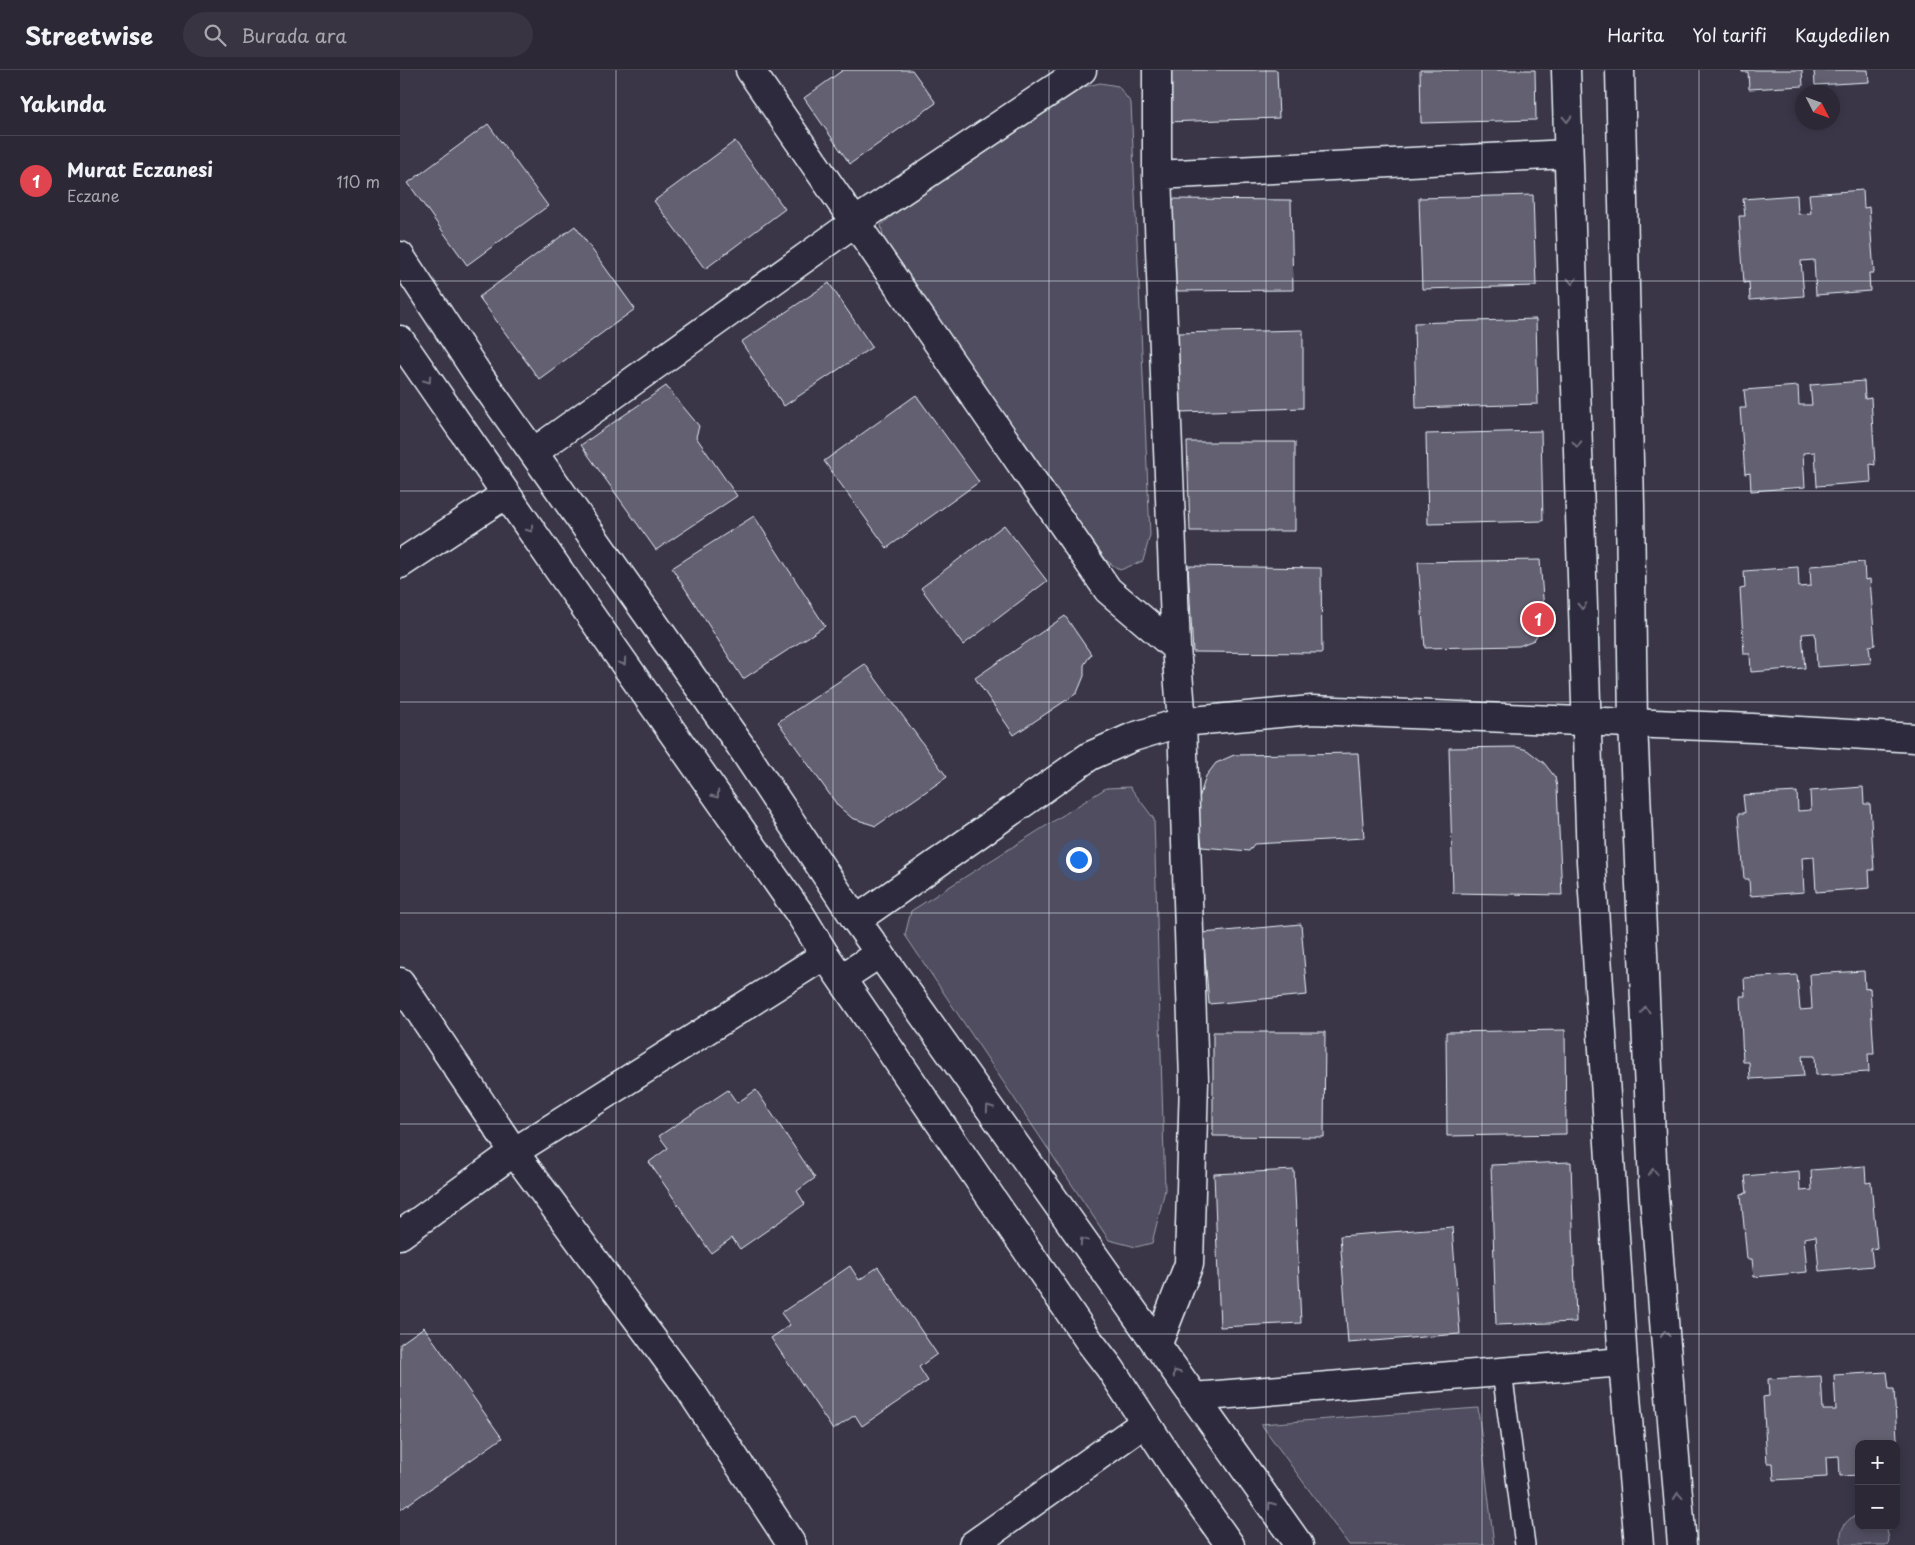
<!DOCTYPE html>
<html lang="tr">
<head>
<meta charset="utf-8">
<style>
	:root { --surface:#2c2836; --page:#383442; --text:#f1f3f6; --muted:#a6a6ad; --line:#484451; --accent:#8c9099 }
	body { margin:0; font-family:"Playpen Sans",sans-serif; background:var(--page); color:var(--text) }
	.controls { position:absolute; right:15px; bottom:15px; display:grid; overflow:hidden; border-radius:10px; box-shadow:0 2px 8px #0003 }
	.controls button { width:45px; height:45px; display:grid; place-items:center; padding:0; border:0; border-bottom:1px solid var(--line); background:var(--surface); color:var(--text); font:25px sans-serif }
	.compass { position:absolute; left:1395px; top:15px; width:45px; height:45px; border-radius:50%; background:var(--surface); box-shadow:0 2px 8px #0003; rotate:132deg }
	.you { position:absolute; left:678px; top:789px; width:18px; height:18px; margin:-12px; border:4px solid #fff; border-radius:50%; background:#1a73e8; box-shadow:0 0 0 8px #1a73e833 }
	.badge { display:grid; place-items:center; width:32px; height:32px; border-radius:50%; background:var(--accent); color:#fff; font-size:16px; font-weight:700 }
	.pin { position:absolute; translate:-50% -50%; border:2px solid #fff; box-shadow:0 1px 5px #0006 }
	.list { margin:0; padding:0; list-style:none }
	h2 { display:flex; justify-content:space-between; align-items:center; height:65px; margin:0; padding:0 20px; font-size:21px }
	h2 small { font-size:16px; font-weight:400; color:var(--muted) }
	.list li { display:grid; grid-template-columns:32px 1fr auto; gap:15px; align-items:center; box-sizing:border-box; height:90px; padding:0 20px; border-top:1px solid var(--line) }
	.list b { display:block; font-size:19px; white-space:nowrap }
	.list p { margin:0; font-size:16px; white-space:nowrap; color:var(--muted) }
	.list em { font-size:16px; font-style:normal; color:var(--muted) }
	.icon { flex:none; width:28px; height:28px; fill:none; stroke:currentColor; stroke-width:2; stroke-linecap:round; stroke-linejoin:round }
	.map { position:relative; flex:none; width:1515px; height:1475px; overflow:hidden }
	header { display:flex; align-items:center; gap:30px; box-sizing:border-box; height:70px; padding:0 25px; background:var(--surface); border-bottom:1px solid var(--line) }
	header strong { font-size:24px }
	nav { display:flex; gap:28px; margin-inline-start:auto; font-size:18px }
	.search { width:350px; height:45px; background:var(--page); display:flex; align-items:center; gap:12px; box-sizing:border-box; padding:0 18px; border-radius:28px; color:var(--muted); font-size:19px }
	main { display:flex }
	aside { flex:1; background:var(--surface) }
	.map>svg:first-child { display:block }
	.green { fill:#504e5f; stroke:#9ca0ac }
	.building { fill:#636171; stroke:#e8f1f8 }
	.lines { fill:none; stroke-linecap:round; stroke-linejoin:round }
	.service-casing { stroke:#e8f1f8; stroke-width:22 }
	.minor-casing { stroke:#e8f1f8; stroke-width:31 }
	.tertiary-casing { stroke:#e8f1f8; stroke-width:31 }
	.secondary-casing { stroke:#e8f1f8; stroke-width:31 }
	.service { stroke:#2f2a3d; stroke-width:19 }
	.minor { stroke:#2f2a3d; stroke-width:28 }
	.tertiary { stroke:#2f2a3d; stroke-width:28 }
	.secondary { stroke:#2f2a3d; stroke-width:28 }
	.oneway { stroke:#70707e }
	.grid { fill:none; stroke:#e8f1f8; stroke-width:1; stroke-opacity:0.55 }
</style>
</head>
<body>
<header>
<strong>Streetwise</strong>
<div class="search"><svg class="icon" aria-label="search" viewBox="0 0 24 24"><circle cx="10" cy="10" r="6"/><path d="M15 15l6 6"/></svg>Burada ara</div>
<nav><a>Harita</a><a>Yol tarifi</a><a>Kaydedilen</a></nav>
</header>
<main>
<aside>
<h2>Yakında<small></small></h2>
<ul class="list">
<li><span class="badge" style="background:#e0444e">1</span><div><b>Murat Eczanesi</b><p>Eczane</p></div><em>110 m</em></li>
</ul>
</aside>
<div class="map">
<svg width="1515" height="1475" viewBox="0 0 1515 1475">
	<rect width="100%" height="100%" fill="#3a3648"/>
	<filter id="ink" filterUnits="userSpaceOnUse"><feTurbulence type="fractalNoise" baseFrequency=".02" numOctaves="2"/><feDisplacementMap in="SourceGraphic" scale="10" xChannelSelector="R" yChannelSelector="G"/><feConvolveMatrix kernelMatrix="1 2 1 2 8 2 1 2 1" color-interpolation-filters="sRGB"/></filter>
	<g filter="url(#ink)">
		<path class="green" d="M700 13 718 16 731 33 750 465 743 491 720 500 707 491 486 182 481 155 497 142 684 17Z
			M730 717 754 749 765 1120 752 1173 736 1177 709 1170 505 865 511 841 706 718Z
			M1078 1338 1094 1475H949L861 1354Z
			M1459 1444V1456H1486L1489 1469 1488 1475H1442C1438 1461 1445 1449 1459 1444Z"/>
		<path class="building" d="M443 0H512L536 33 450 94 404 28Z
			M768 0H877L879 48 766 52Z
			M1020 0H1135L1136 50 1021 53Z
			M1342 0H1402L1403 16 1349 19 1348 2H1342Z
			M1414 0H1468L1469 12 1415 15Z
			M88 54 148 136 67 195 8 113Z
			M335 71 385 139 305 199 254 131Z
			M1463 120 1464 138 1469 137 1474 203H1469L1470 221 1416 225 1414 190 1401 191 1404 226 1350 230 1349 212 1344 213 1339 146H1345L1343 129 1397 125 1398 144 1411 143 1409 124Z
			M1133 125 1136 216 1022 219 1019 128Z
			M769 129 891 130 893 220 775 221Z
			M175 156 235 239 139 309 79 227Z
			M429 213 472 277 384 336 341 272Z
			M1136 249 1138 334 1016 338 1014 253Z
			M903 260V338L780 342 777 263Z
			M1464 311 1465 329 1471 328 1475 395 1470 394 1471 412 1417 416 1415 382 1403 383 1405 417 1351 421 1350 403 1345 404 1340 338H1346L1344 320 1398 316 1399 335H1412L1410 315Z
			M266 316 299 356 296 367 337 426 256 480 181 375Z
			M516 325 579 412 487 478 424 391Z
			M1141 361 1143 451 1028 454 1026 364Z
			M787 372H895V461H790Z
			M354 446 425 556 343 609 272 498Z
			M604 455 647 511 563 575 521 518Z
			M1140 490 1145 553 1134 570 1119 576 1025 578 1018 492Z
			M1464 492 1465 510 1470 509 1475 575 1469 576 1471 593 1417 597 1415 563 1402 564 1405 598 1351 602 1350 584H1344L1340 519 1345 518 1344 501 1398 497 1399 517 1411 516 1410 496Z
			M788 496 921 498 922 583 793 582Z
			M665 546 691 584 684 595V606L677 623 614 665 575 608Z
			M465 594 547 707 476 756 452 748 438 736 378 652Z
			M1117 677 1127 680 1144 693 1155 707 1157 717 1162 825 1053 823 1049 678Z
			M958 683 964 768 854 774 849 781 802 777 797 735 806 706 816 693 834 685Z
			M1463 717 1464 734H1470L1474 800H1469L1470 818 1416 822 1414 787 1402 788 1404 822 1350 826 1349 809H1344L1339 743H1345L1343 725 1397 722 1398 741 1411 740 1410 721Z
			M901 854 907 925 809 934 803 863Z
			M1464 901 1465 919 1470 918 1474 984H1468L1469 1002 1416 1005 1415 986H1402L1404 1006 1350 1009 1349 992H1343L1340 926H1345L1344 908 1397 905 1400 940 1412 939 1410 904Z
			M1165 960 1166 1064 1047 1066 1046 962Z
			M813 962H925L924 1067 813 1066Z
			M328 1020 337 1033 356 1020 415 1108 397 1121 405 1134 340 1179 332 1168 311 1183 249 1092 268 1078 259 1066Z
			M1171 1092 1176 1252 1096 1255 1091 1095Z
			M1465 1096 1466 1113 1471 1112 1477 1178 1471 1179 1473 1196 1419 1201 1416 1166 1404 1168 1407 1202 1354 1207 1352 1189H1347L1341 1124 1347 1123 1345 1106 1399 1101 1400 1121 1412 1120 1411 1100Z
			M894 1100 901 1253 820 1257 814 1104Z
			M1052 1157 1060 1264 948 1273 940 1166Z
			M450 1196 459 1210 478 1197 537 1284 519 1297 528 1311 462 1356 455 1345 433 1360 371 1268 390 1255 381 1243Z
			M24 1257 102 1368 0 1440V1274Z
			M1487 1302 1489 1319H1494L1498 1385H1496V1374H1459V1405L1440 1406 1439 1386 1426 1387 1427 1407 1374 1410 1373 1393H1367L1363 1327 1369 1326 1368 1309 1421 1306 1423 1340H1436L1434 1305Z"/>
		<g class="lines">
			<g class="service-casing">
				<path id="service" d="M1102 1302 1125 1475"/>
			</g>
			<g class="minor-casing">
				<path id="minor" d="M350 0 708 520 776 578
					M757 0V105L776 578 782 652 794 1010 789 1194 757 1276
					M757 105 1168 84
					M134 382 455 152 682 0
					M0 494 106 424
					M456 850 690 686 733 667 782 652 912 640 1353 658 1515 668
					M0 912 114 1082 290 1320 392 1475
					M0 1165 114 1082 425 885
					M793 1327 1223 1292
					M573 1475 746 1352"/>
			</g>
			<g class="tertiary-casing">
				<path id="tertiary" d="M1166 0 1191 791 1223 1292 1239 1475
					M1220 0 1230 436 1233 653 1253 1113 1282 1475"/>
			</g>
			<g class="secondary-casing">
				<path id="secondary" d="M0 186 77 303 340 675 456 850 899 1475
					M0 270 158 499 402 847 425 885 690 1272 710 1298 774 1396 830 1475
					M442 908 480 883"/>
			</g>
			<use href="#service" class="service"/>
			<use href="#minor" class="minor"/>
			<use href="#tertiary" class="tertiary"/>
			<use href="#secondary" class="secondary"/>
		</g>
		<defs><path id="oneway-chevron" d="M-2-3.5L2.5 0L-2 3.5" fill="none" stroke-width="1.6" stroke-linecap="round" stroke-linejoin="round" transform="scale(1.25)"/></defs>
		<g class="oneway">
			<use href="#oneway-chevron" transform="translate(1167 49) rotate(88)"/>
			<use href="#oneway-chevron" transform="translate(1172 211) rotate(88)"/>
			<use href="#oneway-chevron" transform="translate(28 310) rotate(55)"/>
			<use href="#oneway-chevron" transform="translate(1177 374) rotate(88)"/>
			<use href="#oneway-chevron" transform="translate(130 459) rotate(55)"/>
			<use href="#oneway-chevron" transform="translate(1182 536) rotate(88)"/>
			<use href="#oneway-chevron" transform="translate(223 592) rotate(55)"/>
			<use href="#oneway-chevron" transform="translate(316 725) rotate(55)"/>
			<use href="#oneway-chevron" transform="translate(1245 940) rotate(-93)"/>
			<use href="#oneway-chevron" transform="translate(589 1038) rotate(-125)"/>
			<use href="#oneway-chevron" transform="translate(1253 1102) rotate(-93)"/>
			<use href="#oneway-chevron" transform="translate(683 1171) rotate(-125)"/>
			<use href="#oneway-chevron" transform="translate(1265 1264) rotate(-95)"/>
			<use href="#oneway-chevron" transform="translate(776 1303) rotate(-125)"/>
			<use href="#oneway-chevron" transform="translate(1278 1426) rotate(-95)"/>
			<use href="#oneway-chevron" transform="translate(871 1435) rotate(-126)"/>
		</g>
	</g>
	<path class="grid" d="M216 0V1475M433 0V1475M649 0V1475M866 0V1475M1082 0V1475M1299 0V1475M0 211H1515M0 421H1515M0 632H1515M0 843H1515M0 1054H1515M0 1264H1515"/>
</svg>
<div class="controls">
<button>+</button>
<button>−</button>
</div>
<svg class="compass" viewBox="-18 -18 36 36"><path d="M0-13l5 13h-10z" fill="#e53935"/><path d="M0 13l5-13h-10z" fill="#a6a6ad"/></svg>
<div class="you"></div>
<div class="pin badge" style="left:1138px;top:549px;background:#e0444e">1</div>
</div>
</main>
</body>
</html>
